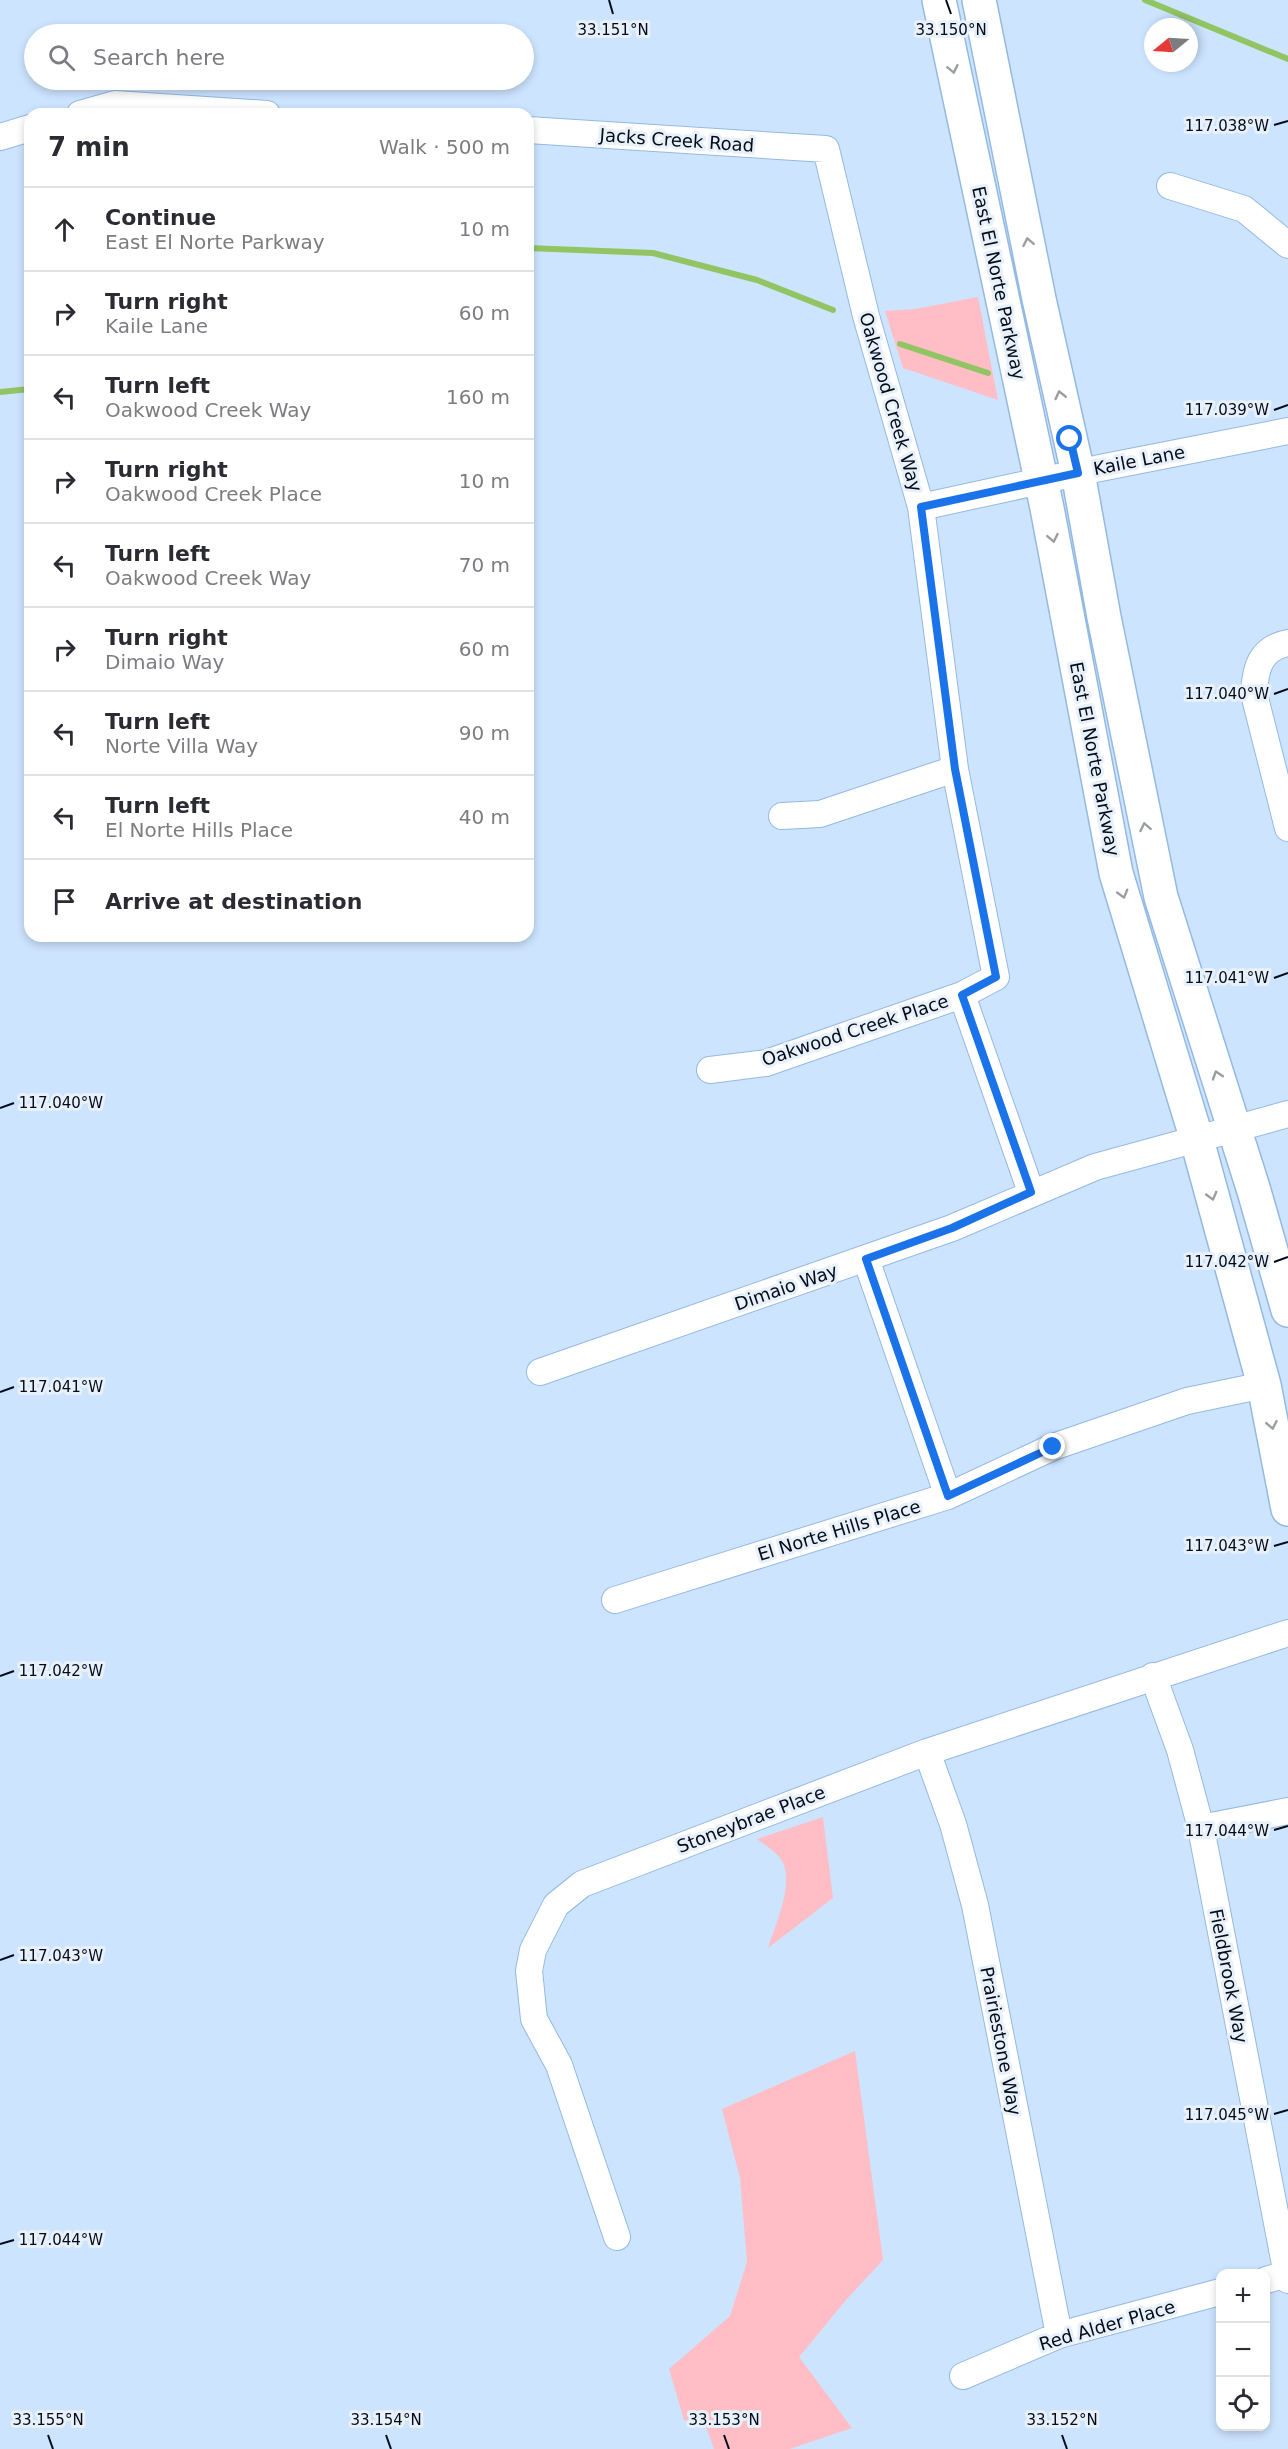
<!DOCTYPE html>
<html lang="en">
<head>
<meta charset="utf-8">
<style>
	:root { --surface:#fff; --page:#f2f2f3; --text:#2b2b33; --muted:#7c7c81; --line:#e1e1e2 }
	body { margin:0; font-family:"DejaVu Sans",sans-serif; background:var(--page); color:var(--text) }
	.controls { position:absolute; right:18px; bottom:18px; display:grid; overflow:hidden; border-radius:12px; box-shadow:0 3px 9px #0003 }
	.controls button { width:54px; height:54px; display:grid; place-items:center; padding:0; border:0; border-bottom:2px solid var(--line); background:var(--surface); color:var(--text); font:30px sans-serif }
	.compass { position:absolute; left:1144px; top:18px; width:54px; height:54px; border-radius:50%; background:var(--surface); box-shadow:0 3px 9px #0003; rotate:252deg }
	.stop { position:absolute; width:18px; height:18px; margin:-14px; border:4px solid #1a73e8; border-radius:50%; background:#fff }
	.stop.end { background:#1a73e8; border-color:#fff; box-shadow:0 2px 6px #0008 }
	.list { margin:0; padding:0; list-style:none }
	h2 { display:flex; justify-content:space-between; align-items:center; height:78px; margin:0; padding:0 24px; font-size:26px }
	h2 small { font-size:20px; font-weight:400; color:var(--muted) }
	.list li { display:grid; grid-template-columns:39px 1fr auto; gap:18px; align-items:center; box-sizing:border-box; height:84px; padding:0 24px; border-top:2px solid var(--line) }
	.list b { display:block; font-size:22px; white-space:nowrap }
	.list p { margin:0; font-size:20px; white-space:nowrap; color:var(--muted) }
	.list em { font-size:20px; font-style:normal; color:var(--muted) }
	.icon { flex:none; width:33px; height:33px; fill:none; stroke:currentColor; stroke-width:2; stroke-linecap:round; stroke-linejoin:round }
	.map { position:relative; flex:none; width:1288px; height:2449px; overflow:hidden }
	.search { position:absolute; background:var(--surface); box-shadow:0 3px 9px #0003; left:24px; top:24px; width:510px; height:66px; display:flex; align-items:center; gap:15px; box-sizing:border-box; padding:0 21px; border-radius:33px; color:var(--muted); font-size:22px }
	.panel { position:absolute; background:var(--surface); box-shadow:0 3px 9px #0003; left:24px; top:108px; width:510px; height:834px; border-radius:18px }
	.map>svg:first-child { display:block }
	.green { fill:#ffbec5 }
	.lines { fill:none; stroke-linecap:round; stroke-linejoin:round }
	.stream { stroke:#91c563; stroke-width:6 }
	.minor-casing { stroke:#94b9e3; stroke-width:28 }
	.major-casing { stroke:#94b9e3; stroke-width:36 }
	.minor { stroke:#fff; stroke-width:26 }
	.major { stroke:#fff; stroke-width:33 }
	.oneway { stroke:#9a9ea3 }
	.route { stroke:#1a73e8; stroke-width:8 }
	.ticks { fill:none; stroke:#020c1a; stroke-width:2 }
	.labels { text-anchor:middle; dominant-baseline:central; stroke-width:6; stroke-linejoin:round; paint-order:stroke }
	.street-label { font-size:18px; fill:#020c1a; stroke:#e8f0f9 }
	.ticks-label { font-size:15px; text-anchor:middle; fill:#020c1a; stroke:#e8f0f9; stroke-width:6; stroke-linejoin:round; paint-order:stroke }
</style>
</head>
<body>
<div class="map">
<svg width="1288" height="2449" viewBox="0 0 1288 2449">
	<rect width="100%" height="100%" fill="#cde4ff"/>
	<path class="green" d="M978 297 998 400 903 368 885 311 915 309Z
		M823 1817 833 1898 768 1948C775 1926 795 1882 782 1861 777 1852 764 1845 757 1839Z
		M855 2051 883 2260 846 2300 799 2357 852 2428 790 2449H714L705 2424 684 2420 669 2369 730 2316 747 2262 740 2178 722 2109Z"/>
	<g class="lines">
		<path class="stream" d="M1145 0 1288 59
			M528 248 653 253 757 280 833 310
			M900 344 988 373
			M0 392 30 389"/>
		<g class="minor-casing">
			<path id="minor" d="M80 114 115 104 267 114
				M528 130 826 149 866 316 921 507 955 769 996 977 962 995 766 1063 710 1070
				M0 137 30 128
				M1170 186 1244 209 1288 245
				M921 507 1100 468 1288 431
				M1288 643C1260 648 1255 669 1254 694L1288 828
				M782 816 820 814 955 769
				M962 995 1031 1192
				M866 1259 948 1496
				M540 1372 952 1228 1095 1167 1288 1114
				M615 1600 948 1496 1053 1447 1187 1401 1264 1385
				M1153 1676 1180 1750 1201 1828 1288 2280
				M927 1752 953 1824 975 1905 1059 2335
				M1201 1828 1288 1811
				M617 2237 559 2065 534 2019 529 1971 533 1950 556 1905 582 1884 927 1752 1288 1633
				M1266 2280 1287 2274
				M963 2376 1059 2335 1220 2292"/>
		</g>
		<g class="major-casing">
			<path id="major" d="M939 0 1047 508 1116 873 1197 1140 1264 1385 1288 1509
				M979 0 1039 299 1078 473 1104 617 1161 897 1254 1191 1288 1310"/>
		</g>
		<use href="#minor" class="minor"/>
		<use href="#major" class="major"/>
	</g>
	<defs><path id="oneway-chevron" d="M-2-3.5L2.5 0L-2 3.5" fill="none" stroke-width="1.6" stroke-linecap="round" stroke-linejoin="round" transform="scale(1.5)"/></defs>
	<g class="oneway">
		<use href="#oneway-chevron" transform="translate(953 69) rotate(78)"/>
		<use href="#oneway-chevron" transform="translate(1028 242) rotate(-101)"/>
		<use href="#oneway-chevron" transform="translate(1060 395) rotate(-103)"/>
		<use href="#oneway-chevron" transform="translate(1053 538) rotate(79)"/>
		<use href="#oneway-chevron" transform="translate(1145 827) rotate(-101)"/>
		<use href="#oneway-chevron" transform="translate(1123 894) rotate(74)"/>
		<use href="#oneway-chevron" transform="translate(1217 1075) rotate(-108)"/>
		<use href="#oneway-chevron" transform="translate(1212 1196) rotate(75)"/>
		<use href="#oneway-chevron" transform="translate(1272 1425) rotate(79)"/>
	</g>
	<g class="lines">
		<path class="route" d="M1053 1447 948 1496 866 1259 952 1228 1031 1192 962 995 996 977 955 769 921 507 1078 473 1070 439"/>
	</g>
	<path class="ticks" d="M609 0 613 14M946 0 951 14M1274 125 1288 121M1274 410 1288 405M1274 694 1288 689M1274 978 1288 973M0 1108 14 1103M1274 1262 1288 1257M0 1392 14 1387M1274 1546 1288 1542M0 1676 14 1671M1274 1830 1288 1826M0 1960 14 1955M1274 2114 1288 2110M0 2244 14 2240M48 2435 53 2449M386 2435 391 2449M724 2435 729 2449M1062 2435 1067 2449"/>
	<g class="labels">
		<g class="street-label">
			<text transform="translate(677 140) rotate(4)">Jacks Creek Road</text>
			<text transform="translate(999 283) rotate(78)">East El Norte Parkway</text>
			<text transform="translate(891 402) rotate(74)">Oakwood Creek Way</text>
			<text transform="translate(1139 460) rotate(-11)">Kaile Lane</text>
			<text transform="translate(1095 759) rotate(79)">East El Norte Parkway</text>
			<text transform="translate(855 1030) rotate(-18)">Oakwood Creek Place</text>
			<text transform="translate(786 1287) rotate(-19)">Dimaio Way</text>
			<text transform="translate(839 1530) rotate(-17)">El Norte Hills Place</text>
			<text transform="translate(751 1819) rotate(-21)">Stoneybrae Place</text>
			<text transform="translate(1229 1976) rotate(79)">Fieldbrook Way</text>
			<text transform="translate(1001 2041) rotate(79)">Prairiestone Way</text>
			<text transform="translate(1107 2325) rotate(-16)">Red Alder Place</text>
		</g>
	</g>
	<g class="ticks-label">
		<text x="613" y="35">33.151°N</text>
		<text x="951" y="35">33.150°N</text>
		<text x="1227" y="131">117.038°W</text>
		<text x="1227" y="415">117.039°W</text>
		<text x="1227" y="699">117.040°W</text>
		<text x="1227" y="983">117.041°W</text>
		<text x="61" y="1108">117.040°W</text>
		<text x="1227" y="1267">117.042°W</text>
		<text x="61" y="1392">117.041°W</text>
		<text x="1227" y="1551">117.043°W</text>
		<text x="61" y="1676">117.042°W</text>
		<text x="1227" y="1836">117.044°W</text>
		<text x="61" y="1961">117.043°W</text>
		<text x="1227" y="2120">117.045°W</text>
		<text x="61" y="2245">117.044°W</text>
		<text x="48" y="2425">33.155°N</text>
		<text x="386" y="2425">33.154°N</text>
		<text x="724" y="2425">33.153°N</text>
		<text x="1062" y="2425">33.152°N</text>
	</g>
</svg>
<div class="controls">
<button>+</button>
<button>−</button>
<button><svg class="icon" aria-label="locate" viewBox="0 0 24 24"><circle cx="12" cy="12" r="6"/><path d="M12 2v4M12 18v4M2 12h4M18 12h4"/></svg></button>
</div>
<svg class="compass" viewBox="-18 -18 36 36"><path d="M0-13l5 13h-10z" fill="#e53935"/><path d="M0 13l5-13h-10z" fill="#7c7c81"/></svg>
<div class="stop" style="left:1070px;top:439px"></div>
<div class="stop end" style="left:1053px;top:1447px"></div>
<div class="search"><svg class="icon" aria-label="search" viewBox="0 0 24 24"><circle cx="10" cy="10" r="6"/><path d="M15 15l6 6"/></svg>Search here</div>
<section class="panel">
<h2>7 min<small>Walk · 500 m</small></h2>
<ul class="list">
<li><svg class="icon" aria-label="ahead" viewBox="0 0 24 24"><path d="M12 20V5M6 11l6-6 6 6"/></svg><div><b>Continue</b><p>East El Norte Parkway</p></div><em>10 m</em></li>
<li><svg class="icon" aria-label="right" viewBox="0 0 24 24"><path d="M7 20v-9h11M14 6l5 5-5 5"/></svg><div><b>Turn right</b><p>Kaile Lane</p></div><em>60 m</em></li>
<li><svg class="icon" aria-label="left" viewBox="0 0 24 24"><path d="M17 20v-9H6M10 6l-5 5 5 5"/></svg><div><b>Turn left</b><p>Oakwood Creek Way</p></div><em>160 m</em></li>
<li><svg class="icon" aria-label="right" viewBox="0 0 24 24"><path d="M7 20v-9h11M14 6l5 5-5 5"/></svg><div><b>Turn right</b><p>Oakwood Creek Place</p></div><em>10 m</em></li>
<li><svg class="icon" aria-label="left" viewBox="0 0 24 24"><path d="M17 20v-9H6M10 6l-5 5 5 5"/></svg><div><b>Turn left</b><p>Oakwood Creek Way</p></div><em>70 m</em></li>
<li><svg class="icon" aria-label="right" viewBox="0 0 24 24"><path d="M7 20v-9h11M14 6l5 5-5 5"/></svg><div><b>Turn right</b><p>Dimaio Way</p></div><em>60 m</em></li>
<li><svg class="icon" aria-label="left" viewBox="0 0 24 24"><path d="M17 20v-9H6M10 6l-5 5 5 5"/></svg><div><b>Turn left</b><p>Norte Villa Way</p></div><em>90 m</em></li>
<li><svg class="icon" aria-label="left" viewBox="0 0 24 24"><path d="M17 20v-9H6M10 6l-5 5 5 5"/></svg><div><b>Turn left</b><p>El Norte Hills Place</p></div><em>40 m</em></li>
<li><svg class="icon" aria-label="arrive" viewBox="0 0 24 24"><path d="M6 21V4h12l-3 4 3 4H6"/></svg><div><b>Arrive at destination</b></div></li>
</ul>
</section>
</div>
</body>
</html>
